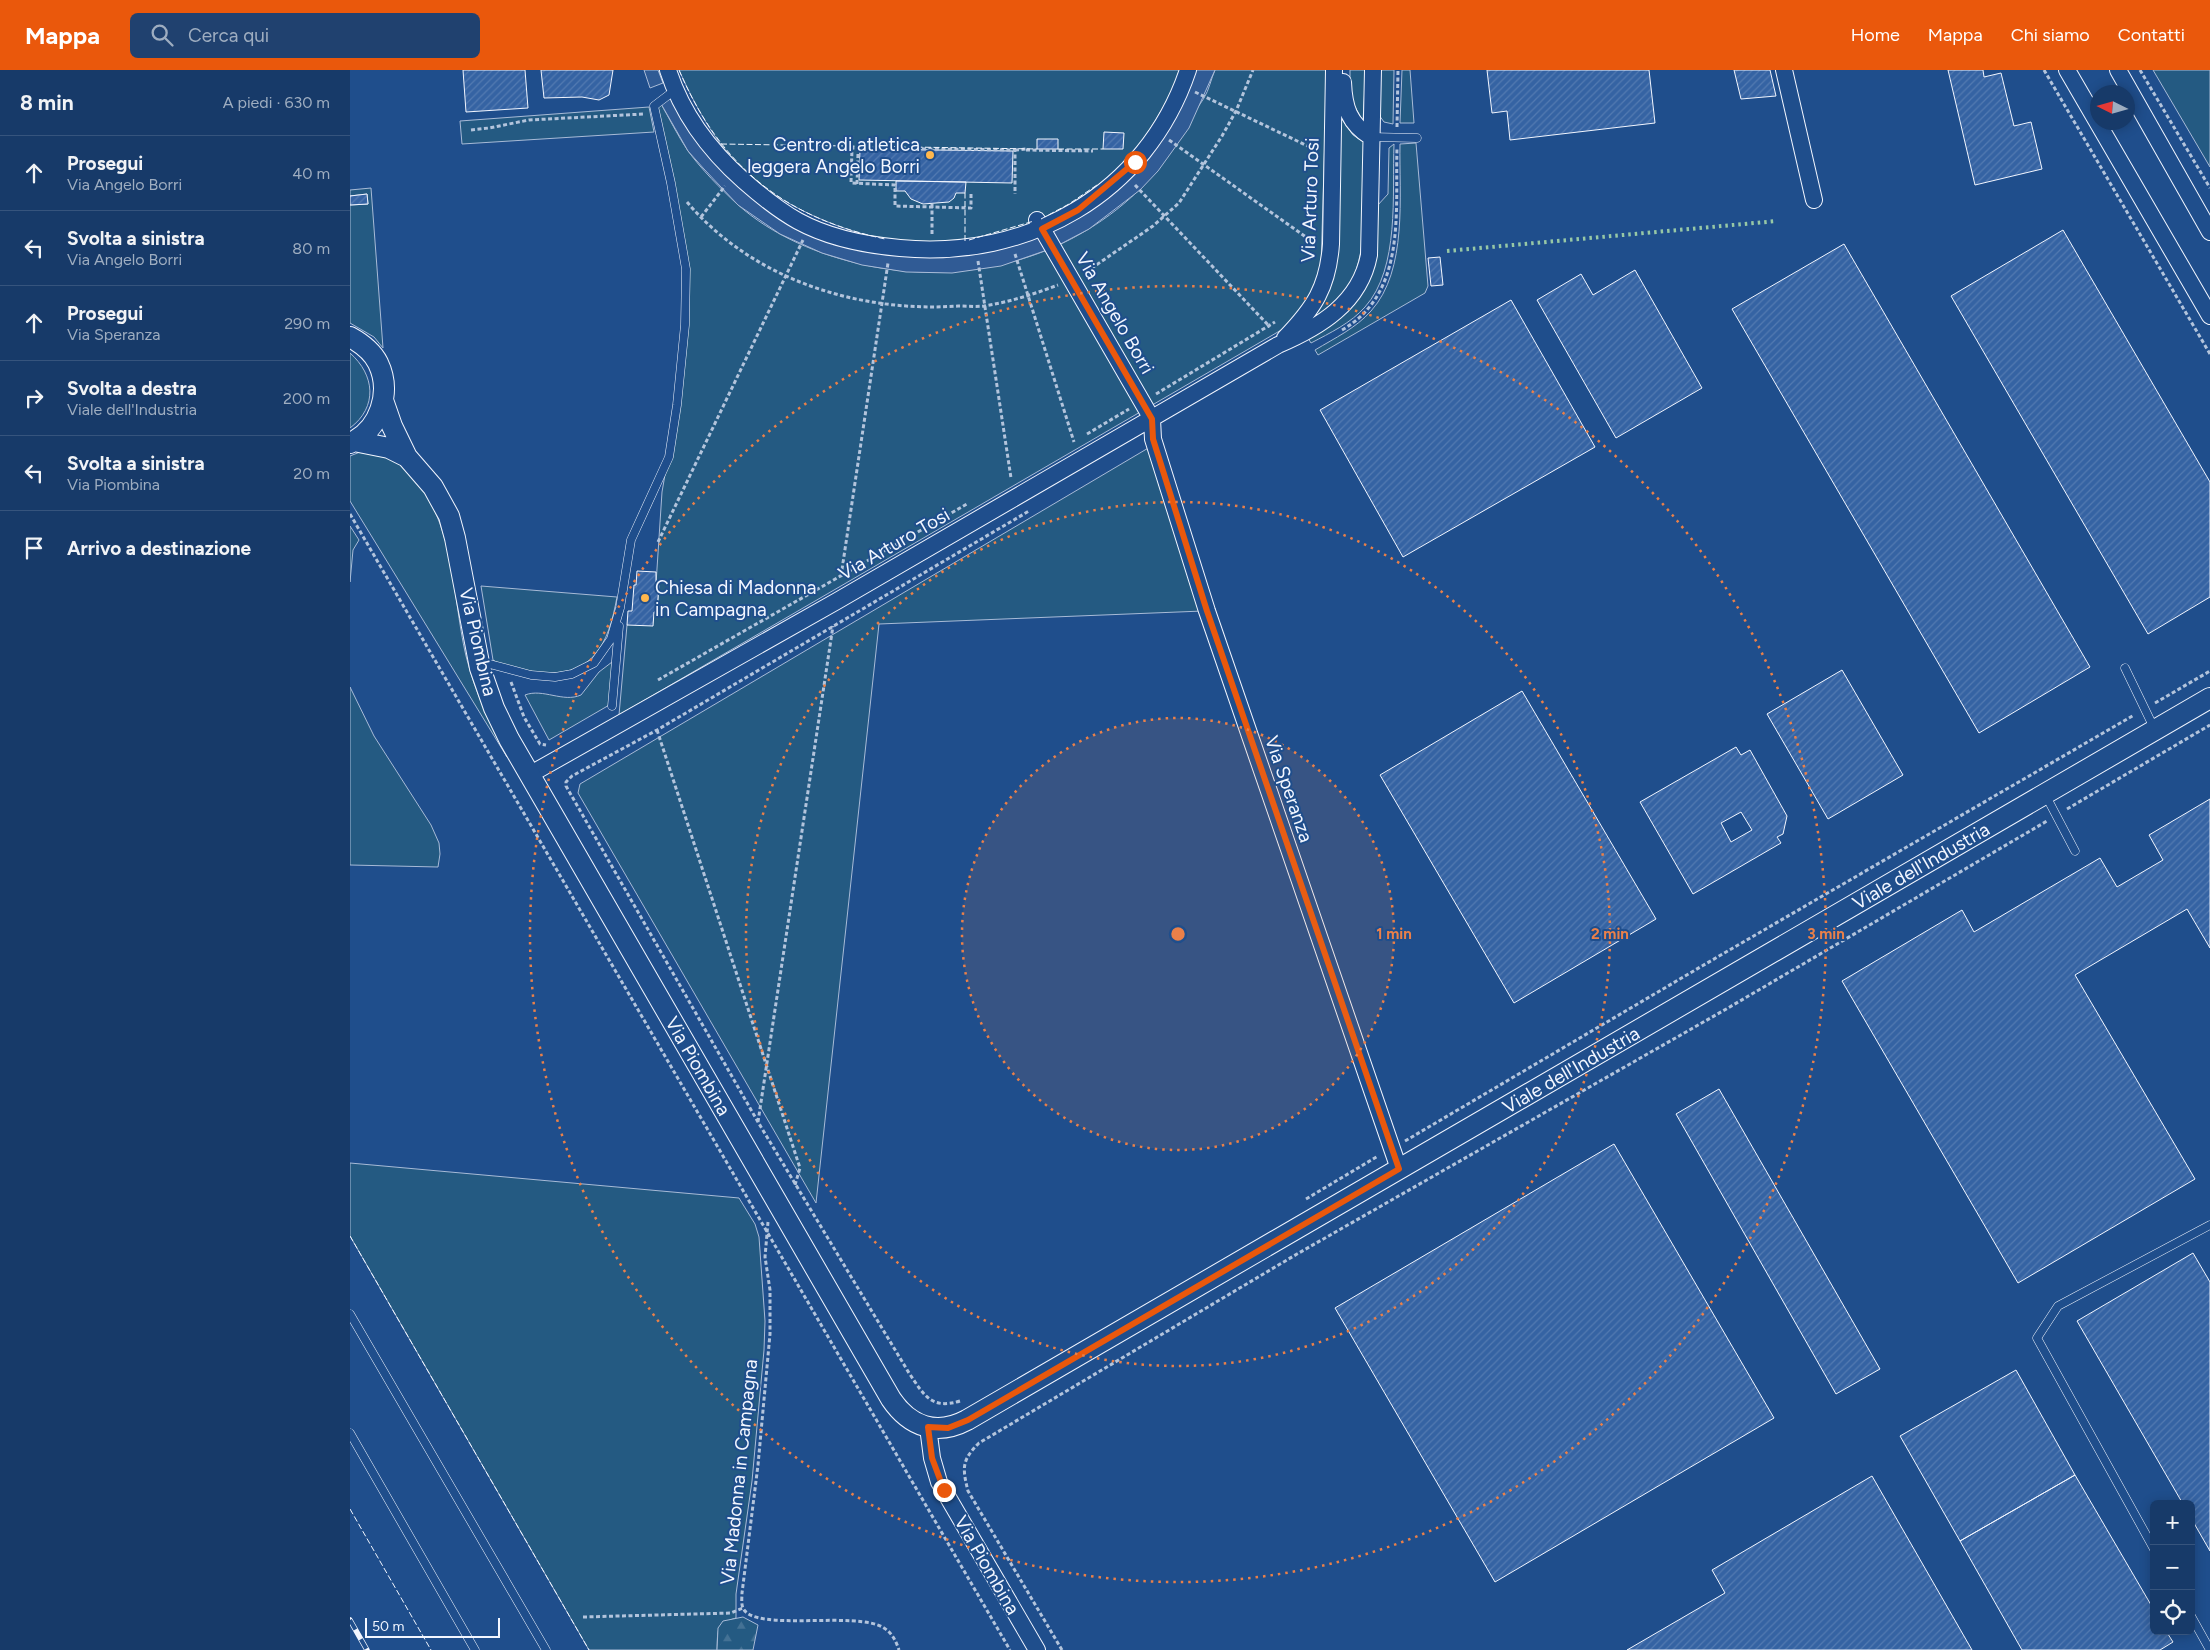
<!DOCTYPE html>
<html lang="it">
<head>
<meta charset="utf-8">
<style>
	:root { --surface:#173a69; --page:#20416f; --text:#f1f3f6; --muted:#9eadc0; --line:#36547d; --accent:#ea580c }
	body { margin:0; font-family:Figtree,sans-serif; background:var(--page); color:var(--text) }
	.controls { position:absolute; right:15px; bottom:15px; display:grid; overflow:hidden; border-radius:8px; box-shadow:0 2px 12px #0003 }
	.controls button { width:45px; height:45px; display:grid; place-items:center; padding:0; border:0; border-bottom:1px solid var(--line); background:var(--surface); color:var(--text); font:25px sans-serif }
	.compass { position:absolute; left:1740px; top:15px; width:45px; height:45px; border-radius:50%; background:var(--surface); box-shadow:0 2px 12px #0003; rotate:275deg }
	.scale { position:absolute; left:15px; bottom:12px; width:135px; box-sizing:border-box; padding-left:5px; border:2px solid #f2f6ff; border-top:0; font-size:14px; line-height:18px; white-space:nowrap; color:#f2f6ff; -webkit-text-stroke:4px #1f4e8c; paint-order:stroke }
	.stop { position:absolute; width:15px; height:15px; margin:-11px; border:4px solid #ea580c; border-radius:50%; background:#fff }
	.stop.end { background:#ea580c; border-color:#fff; box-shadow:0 1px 5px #0008 }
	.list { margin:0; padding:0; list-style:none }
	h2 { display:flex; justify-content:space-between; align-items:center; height:65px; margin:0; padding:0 20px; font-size:21px }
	h2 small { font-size:16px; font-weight:400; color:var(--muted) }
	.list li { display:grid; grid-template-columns:32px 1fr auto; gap:15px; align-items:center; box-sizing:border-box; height:75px; padding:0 20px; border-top:1px solid var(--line) }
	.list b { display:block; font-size:19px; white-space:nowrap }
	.list p { margin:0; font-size:16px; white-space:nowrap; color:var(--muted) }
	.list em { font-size:16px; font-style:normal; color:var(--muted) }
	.icon { flex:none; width:28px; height:28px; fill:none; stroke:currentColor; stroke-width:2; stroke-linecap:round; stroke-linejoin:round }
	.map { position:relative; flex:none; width:1860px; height:1580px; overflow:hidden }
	header { display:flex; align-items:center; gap:30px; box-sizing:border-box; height:70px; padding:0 25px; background:var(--accent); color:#fff }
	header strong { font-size:24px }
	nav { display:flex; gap:28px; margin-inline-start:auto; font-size:18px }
	.search { width:350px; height:45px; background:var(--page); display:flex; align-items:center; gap:12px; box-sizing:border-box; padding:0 18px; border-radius:8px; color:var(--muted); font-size:19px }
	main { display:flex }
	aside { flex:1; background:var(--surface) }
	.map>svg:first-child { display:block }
	.green { fill:#245a82; stroke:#a8bbd7 }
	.forest { fill:url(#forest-firs); stroke:#a8bbd7 }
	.parking { fill:#305b95; stroke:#a8bbd7 }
	.building { fill:url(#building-hatch); stroke:#f2f6ff; fill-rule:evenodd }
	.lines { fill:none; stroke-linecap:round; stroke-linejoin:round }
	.service-casing { stroke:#f2f6ff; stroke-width:9 }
	.minor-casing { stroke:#f2f6ff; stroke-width:18 }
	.tertiary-casing { stroke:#f2f6ff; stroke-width:22 }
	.path { stroke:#b3c4dc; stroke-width:3; stroke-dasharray:4 2.5; stroke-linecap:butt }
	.service { stroke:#1f4e8c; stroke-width:8 }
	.minor { stroke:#1f4e8c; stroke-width:16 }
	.tertiary { stroke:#1f4e8c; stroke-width:20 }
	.rail-casing { stroke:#f2f6ff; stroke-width:5.5 }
	.rail { stroke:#1f4e8c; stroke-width:4; stroke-dasharray:11; stroke-linecap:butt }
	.hedge { stroke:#97c8a6; stroke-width:4; stroke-dasharray:2.5 4; stroke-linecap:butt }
	.fence { stroke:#f2f6ff; stroke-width:1; stroke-dasharray:6 2.5; stroke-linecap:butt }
	.route { stroke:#ea580c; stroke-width:6 }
	.ring { fill:none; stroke:#ea8049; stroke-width:2.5; stroke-dasharray:2.5 5 }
	.poi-dot { fill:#ffb74d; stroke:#1f4e8c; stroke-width:2 }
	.labels { text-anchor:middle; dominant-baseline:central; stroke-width:4; stroke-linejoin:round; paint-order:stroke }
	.poi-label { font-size:19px; fill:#f2f6ff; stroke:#1f4e8c; text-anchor:end }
	.street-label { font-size:19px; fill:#f2f6ff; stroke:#1f4e8c }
	.centre { fill:#ea8049; stroke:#1f4e8c; stroke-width:2.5 }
	.ring-label { font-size:15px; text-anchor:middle; font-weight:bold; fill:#ea8049; stroke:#1f4e8c; stroke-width:4; stroke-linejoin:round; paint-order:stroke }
</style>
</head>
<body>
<header>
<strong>Mappa</strong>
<div class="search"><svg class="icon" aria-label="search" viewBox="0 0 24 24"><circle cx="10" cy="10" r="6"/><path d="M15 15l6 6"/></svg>Cerca qui</div>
<nav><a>Home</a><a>Mappa</a><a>Chi siamo</a><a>Contatti</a></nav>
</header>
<main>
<aside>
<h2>8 min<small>A piedi · 630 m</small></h2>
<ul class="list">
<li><svg class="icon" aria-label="ahead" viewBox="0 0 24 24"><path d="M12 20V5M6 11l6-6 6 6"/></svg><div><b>Prosegui</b><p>Via Angelo Borri</p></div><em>40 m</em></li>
<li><svg class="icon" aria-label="left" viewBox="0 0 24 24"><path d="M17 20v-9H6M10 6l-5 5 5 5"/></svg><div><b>Svolta a sinistra</b><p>Via Angelo Borri</p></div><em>80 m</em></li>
<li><svg class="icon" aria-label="ahead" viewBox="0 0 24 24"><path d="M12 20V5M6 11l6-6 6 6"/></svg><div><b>Prosegui</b><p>Via Speranza</p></div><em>290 m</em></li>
<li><svg class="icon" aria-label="right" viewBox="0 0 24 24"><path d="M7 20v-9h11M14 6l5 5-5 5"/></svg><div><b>Svolta a destra</b><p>Viale dell'Industria</p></div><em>200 m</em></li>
<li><svg class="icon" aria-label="left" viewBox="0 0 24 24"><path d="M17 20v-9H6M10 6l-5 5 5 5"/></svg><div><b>Svolta a sinistra</b><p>Via Piombina</p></div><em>20 m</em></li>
<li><svg class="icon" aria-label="arrive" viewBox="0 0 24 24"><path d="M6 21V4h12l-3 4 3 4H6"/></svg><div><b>Arrivo a destinazione</b></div></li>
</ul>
</aside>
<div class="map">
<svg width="1860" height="1580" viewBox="0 0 1860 1580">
	<defs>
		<pattern id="forest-firs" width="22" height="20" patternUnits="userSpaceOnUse" patternTransform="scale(1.25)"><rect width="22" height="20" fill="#245a82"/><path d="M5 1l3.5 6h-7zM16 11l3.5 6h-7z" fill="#447295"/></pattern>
		<pattern id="building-hatch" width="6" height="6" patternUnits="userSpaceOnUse" patternTransform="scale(1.25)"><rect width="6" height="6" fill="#3563a3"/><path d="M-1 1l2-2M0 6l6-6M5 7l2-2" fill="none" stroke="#537ab1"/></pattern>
	</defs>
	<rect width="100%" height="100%" fill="#1f4e8c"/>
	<path class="green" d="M329 0H831C814 40 791 80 757 108 709 148 644 173 582 174 524 175 448 146 403 109 369 80 347 40 329 0Z
		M865 0H977L971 196 959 229 933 259 269 645 277 555 307 542 309 515 306 514 312 422 327 335 336 199 304 36 310 32C319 48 328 66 338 81 352 100 370 118 387 134 423 166 469 185 515 195 613 216 715 191 788 121 802 108 812 87 823 71 833 57 845 43 854 28 859 20 861 9 865 0Z
		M1000 0H1016L1013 51 1000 28Z
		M1030 0H1044L1043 54 1034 52 1029 45Z
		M1052 0H1060L1064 53H1050Z
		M1803 0H1860V97Z
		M299 37 304 62 112 74 110 51Z
		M991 48 1003 65 1015 73C1014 114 1021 191 994 223 986 232 976 239 968 247L966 243 974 231 984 204 990 50Z
		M1066 73 1078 216 1075 223 968 285 965 280C985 268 1006 258 1021 241 1058 200 1049 125 1050 74Z
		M1044 74C1042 124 1050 198 1015 237 1001 253 980 263 961 273L958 268 998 239 1027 136 1038 124 1039 78Z
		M21 118 33 278 24 267 0 253V135L18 134 17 124 0 126V120Z
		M0 283C25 305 28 337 0 358Z
		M800 377 853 541 529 554 466 1133 228 723 230 714Z
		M25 381C34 386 45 390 52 396 106 443 101 522 116 586 125 622 140 654 157 687L0 431V386L10 382Z
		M0 456 9 470 3 480 0 512Z
		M131 516 267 527C258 576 243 607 188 603 174 602 155 598 143 590Z
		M262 592 261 634 199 670 175 625C193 618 213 633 231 625L249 602Z
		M0 617 24 666 81 755 89 773 90 784 88 797 0 795Z
		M0 1093 389 1128 405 1154 409 1167 415 1251 414 1280 402 1411 386 1524V1548C365 1554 368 1560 367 1580H239L0 1166Z"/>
	<path class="forest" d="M393 1547 408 1555 403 1580H367L368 1558 373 1551Z"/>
	<path class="parking" d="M294 0H308L313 13 300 18Z
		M838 0H865L839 58 808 101 790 120 739 159 703 178 651 196 602 203 556 202 512 195 472 183 430 164 388 135 354 99 338 81 310 32 325 20 348 61 449 152 563 180 692 159 785 92Z"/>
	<path class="building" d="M113 0H175L178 38 116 42Z
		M191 0H263L259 25 249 30 232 27 194 28Z
		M1137 0H1299L1305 53 1160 70 1157 41 1142 43Z
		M1384 0H1420L1426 26 1391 29Z
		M1598 0H1633L1634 7 1651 3 1664 56 1681 52 1692 99 1625 115Z
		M754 62 774 63 773 79H753Z
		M687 69H708V79H687Z
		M510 79 663 81 662 113 509 110Z
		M546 111 616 112 615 123H606L604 128 599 132 573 134 561 129 555 121H546Z
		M17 124 18 134 0 135V126Z
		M1713 160 1860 412V527L1798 564 1601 226Z
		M1494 174 1740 597 1629 663 1382 239Z
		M1090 187 1093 215 1081 216 1078 188Z
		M1285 200 1352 318 1266 368 1187 230 1231 204 1243 225Z
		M1161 230 1245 377 1053 487 970 340Z
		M287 501 306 502V514H309L307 542H304L303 556 277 555 278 541H282L284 515H286Z
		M1492 600 1553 705 1478 749 1417 644Z
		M1172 621 1306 849 1164 933 1030 705Z
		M1386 677 1391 685 1400 680 1437 746 1433 764 1427 767 1431 773 1343 824 1290 732ZM1391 742 1402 760 1381 772 1371 753Z
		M1860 729V878L1837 839 1725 905 1845 1109 1668 1213 1492 911 1612 840 1624 862 1750 788 1767 817 1813 790 1799 765Z
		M1369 1019 1530 1299 1486 1324 1326 1044Z
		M1264 1074 1424 1348 1145 1512 985 1238Z
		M1843 1183 1860 1212V1481L1841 1448V1434H1833L1727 1251Z
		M1666 1300 1725 1405 1610 1471 1550 1366Z
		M1725 1405 1804 1540V1561H1816L1823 1572 1810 1580H1672L1610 1471Z
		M1522 1406 1622 1580H1277L1375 1523 1362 1500Z"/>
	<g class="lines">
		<g class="service-casing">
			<path id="service" d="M1021 67 1067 68
				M132 592 181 605 205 607 222 604 244 593 261 569 270 538 281 470 319 387 327 335 335 255 336 199 321 113 304 36 325 20
				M1775 598 1804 658
				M262 636 269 556
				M1696 726 1725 781
				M0 1244 196 1580
				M0 1363 125 1580
				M1804 1479 1687 1268 1708 1236 1860 1155
				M1841 1546 1860 1580"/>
		</g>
		<g class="minor-casing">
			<path id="minor" d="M318 0C332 44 359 80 394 111 411 126 428 140 448 151 479 168 515 175 550 178 677 190 796 125 838 0
				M1434 0 1464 130
				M1717 0 1860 246
				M1768 0 1860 162
				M993 12C994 37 999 54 1021 67
				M687 150 802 349 803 369 857 541 1049 1099
				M935 268C964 238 978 217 981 174L984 0
				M179 705 487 531 928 275C970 257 1010 233 1019 185L1023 0
				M578 1357 582 1388 589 1412 687 1580"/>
		</g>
		<g class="tertiary-casing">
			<path id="tertiary" d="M0 267C11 273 22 281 28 293 42 322 30 360 0 373
				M33 330 42 356 57 387 83 417 99 446 105 468 130 598 144 638 159 669 541 1329C560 1357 587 1366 617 1350L1860 628
				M4 371 39 378 57 387"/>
		</g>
		<path class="path" d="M1694 0 1860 284
			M1790 0 1860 118
			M845 22 966 80
			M1047 57 1048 0
			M121 60 139 58 179 50 294 44
			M819 70 963 172
			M665 80 676 79
			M676 80 743 81
			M507 114 508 84H510
			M785 115 920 257
			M621 124V138L545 136V115L501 113 502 78 665 80V124
			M337 132C403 210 509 243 608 236 617 236 626 237 634 236 660 232 684 224 708 215
			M351 147 375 116
			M582 164V134
			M665 184 724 372
			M628 191 661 408
			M736 202 803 156 829 133 872 66 886 41 903 0
			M992 260C1057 223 1045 142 1047 78
			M806 324 925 252
			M737 364 779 339
			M0 444 660 1580
			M308 472 453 170
			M491 506 538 193
			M308 610 617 434
			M161 612 174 647 190 674 196 675
			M1805 633 1860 601
			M307 660 450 1098 445 1115
			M1717 739 1860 655
			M408 1052 483 556
			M1055 1071 1352 896 1784 645
			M956 1129 1028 1086
			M418 1152 415 1187 420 1220V1264L408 1395 392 1523C392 1527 391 1534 393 1538 404 1563 507 1540 534 1558 542 1563 546 1571 549 1580
			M610 1331C581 1340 574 1325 559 1303L408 1052 216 716V712L222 706 307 660 679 441
			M233 1547 381 1543 393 1538
			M712 1580 618 1421C612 1397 612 1390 629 1373L947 1184 1378 938 1697 751"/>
		<use href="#service" class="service"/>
		<use href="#minor" class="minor"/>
		<use href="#tertiary" class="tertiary"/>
		<g class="rail-casing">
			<path id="rail" d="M0 1550 17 1580"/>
		</g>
		<use href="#rail" class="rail"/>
		<path class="hedge" d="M1097 181 1427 151"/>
		<path class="fence" d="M329 0C370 96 433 147 535 169
			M371 74 687 79
			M708 79H753
			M773 92 785 79
			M691 149 719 134 747 115
			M619 170 684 151
			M615 171V123
			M0 1166 239 1580
			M0 1439 81 1580"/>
	</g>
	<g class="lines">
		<path class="route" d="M594 1420 582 1388 578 1357 598 1358 618 1350 1049 1099 857 541 803 369 802 349 692 159 728 140 785 92"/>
	</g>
	<circle cx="828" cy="864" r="216" fill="#ea8049" fill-opacity=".12"/>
	<g class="ring">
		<circle cx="828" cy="864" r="216"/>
		<circle cx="828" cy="864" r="432"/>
		<circle cx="828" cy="864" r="648"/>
	</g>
	<g class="poi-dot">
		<circle cx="580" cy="85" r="5"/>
		<circle cx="295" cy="528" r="5"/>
	</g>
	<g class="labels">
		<g class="poi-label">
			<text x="570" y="74">Centro di atletica<tspan x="570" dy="22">leggera Angelo Borri</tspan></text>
			<text x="305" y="517" text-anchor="start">Chiesa di Madonna<tspan x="305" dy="22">in Campagna</tspan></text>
		</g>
		<g class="street-label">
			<text transform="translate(960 130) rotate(-88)">Via Arturo Tosi</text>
			<text transform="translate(765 243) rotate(60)">Via Angelo Borri</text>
			<text transform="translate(544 474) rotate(-30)">Via Arturo Tosi</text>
			<text transform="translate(128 572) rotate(77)">Via Piombina</text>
			<text transform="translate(939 719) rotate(71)">Via Speranza</text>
			<text transform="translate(1571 796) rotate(-30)">Viale dell'Industria</text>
			<text transform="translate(348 996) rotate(60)">Via Piombina</text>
			<text transform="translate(1221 1000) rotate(-30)">Viale dell'Industria</text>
			<text transform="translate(389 1402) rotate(-84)">Via Madonna in Campagna</text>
			<text transform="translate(637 1495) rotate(60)">Via Piombina</text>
		</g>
	</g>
	<circle cx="828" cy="864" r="8" class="centre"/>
	<g class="ring-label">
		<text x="1044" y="869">1 min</text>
		<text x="1260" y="869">2 min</text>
		<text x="1476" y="869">3 min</text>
	</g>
</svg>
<div class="controls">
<button>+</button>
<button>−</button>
<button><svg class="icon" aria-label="locate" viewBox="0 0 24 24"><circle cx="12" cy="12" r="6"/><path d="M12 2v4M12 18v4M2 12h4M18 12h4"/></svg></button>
</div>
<svg class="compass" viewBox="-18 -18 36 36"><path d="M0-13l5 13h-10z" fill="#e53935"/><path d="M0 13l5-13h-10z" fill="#9eadc0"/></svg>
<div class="scale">50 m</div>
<div class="stop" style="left:785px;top:92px"></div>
<div class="stop end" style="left:594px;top:1420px"></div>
</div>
</main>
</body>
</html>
